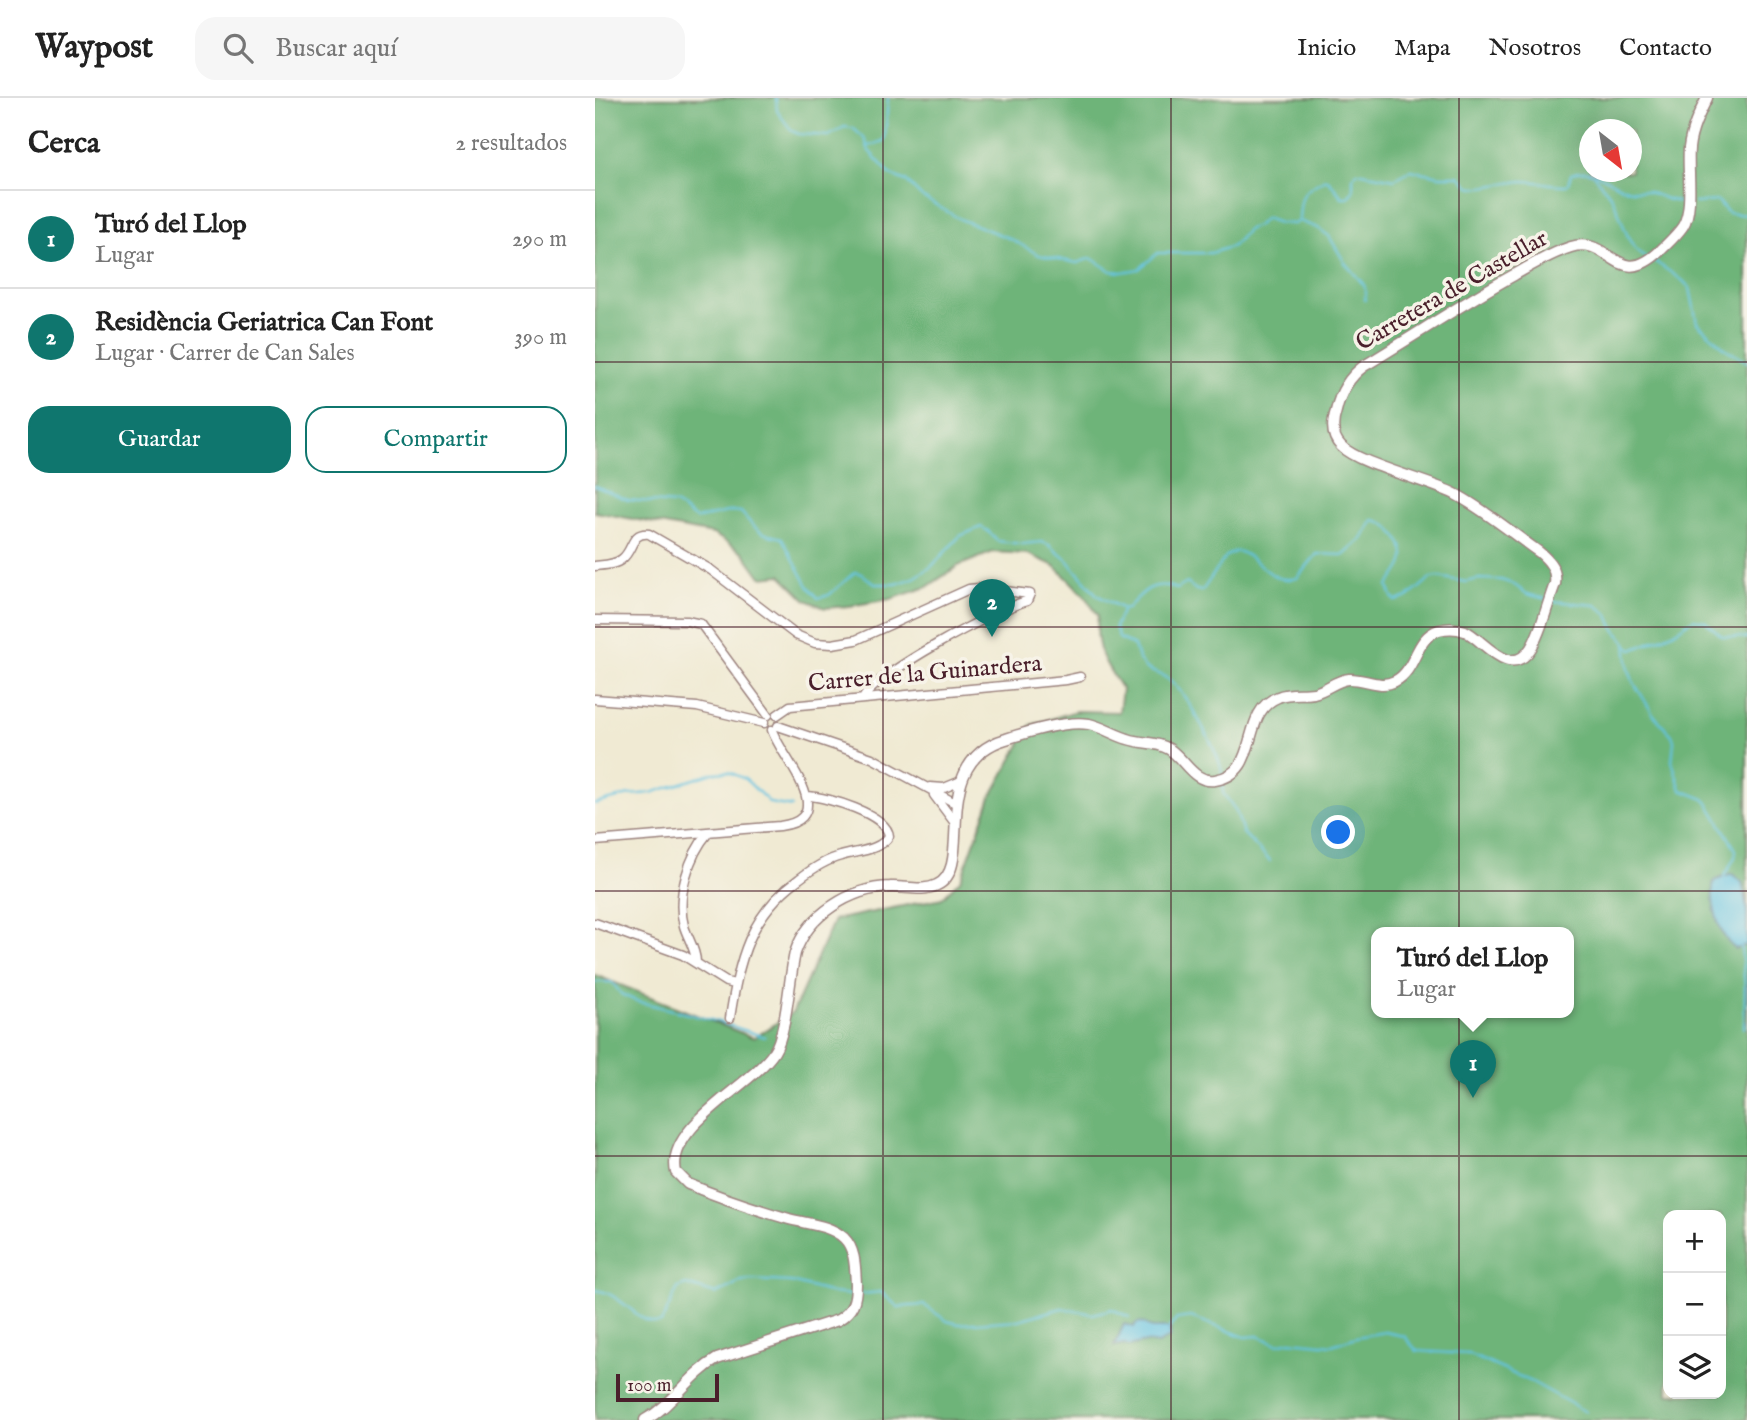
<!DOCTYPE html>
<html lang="es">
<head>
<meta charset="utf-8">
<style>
	:root { --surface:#fff; --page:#f6f6f6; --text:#222; --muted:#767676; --line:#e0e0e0; --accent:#0f766e }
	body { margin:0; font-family:"IM FELL English",serif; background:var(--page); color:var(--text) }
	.controls { position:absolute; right:21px; bottom:21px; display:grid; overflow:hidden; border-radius:14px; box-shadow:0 7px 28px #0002 }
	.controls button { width:63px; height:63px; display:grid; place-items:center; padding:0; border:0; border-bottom:2px solid var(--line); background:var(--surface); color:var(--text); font:35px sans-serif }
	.compass { position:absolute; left:984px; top:21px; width:63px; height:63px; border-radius:50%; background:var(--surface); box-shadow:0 7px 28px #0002; rotate:149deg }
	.scale { position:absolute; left:21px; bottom:18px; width:103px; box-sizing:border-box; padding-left:7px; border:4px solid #4a1f2b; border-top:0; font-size:19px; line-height:24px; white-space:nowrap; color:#4a1f2b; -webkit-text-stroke:5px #f7f3e8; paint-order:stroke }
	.you { position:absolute; left:744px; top:735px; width:24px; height:24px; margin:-18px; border:5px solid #fff; border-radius:50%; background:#1a73e8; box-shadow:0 0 0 10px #1a73e833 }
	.badge { display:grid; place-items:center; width:46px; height:46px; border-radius:50%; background:var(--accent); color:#fff; font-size:23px; font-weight:700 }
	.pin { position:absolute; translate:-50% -58px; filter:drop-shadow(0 2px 4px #0008) }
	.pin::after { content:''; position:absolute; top:37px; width:24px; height:21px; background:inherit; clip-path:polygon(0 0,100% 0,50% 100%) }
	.popup { position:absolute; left:776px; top:829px; width:203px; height:91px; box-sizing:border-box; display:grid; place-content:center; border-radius:14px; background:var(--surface); filter:drop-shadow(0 2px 5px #0005); font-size:23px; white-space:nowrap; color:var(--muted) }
	.popup b { font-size:26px; color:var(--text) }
	.popup::after { content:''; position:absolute; left:50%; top:100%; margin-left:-14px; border:14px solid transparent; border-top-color:var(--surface) }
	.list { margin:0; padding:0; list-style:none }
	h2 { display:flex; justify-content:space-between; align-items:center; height:91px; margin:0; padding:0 28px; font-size:30px }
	h2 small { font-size:23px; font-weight:400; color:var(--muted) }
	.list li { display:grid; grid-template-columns:46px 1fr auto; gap:21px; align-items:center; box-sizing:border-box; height:98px; padding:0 28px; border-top:2px solid var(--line) }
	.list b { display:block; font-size:26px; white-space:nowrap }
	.list p { margin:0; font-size:23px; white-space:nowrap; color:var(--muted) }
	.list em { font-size:23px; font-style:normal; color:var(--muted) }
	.actions { display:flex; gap:14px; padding:21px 28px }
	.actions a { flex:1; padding:16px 0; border:2px solid var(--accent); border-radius:21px; text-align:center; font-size:24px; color:var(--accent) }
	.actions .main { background:var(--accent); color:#fff }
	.icon { flex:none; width:38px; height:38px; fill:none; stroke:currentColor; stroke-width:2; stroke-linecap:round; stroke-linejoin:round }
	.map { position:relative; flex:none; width:1152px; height:1322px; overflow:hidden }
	header { display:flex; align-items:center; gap:42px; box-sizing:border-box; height:98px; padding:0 35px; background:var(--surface); border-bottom:2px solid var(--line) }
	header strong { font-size:33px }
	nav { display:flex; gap:38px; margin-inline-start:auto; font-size:24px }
	.search { width:490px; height:63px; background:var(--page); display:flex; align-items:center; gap:18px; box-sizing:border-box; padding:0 24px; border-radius:21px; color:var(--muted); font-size:26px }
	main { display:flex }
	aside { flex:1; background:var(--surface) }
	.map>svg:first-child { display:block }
	.forest { fill:#6eb479; stroke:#5c6a52; stroke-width:2; fill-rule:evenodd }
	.water { fill:#64c4e3; stroke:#577287; stroke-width:2 }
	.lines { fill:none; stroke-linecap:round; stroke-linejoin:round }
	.stream { stroke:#64c4e3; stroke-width:2 }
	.minor-casing { stroke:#9d847f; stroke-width:11 }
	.tertiary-casing { stroke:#9d847f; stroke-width:13 }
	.minor { stroke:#fff; stroke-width:8 }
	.tertiary { stroke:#fff; stroke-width:10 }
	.grid { fill:none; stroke:#4a1f2b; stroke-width:2; stroke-opacity:0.55 }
	.labels { text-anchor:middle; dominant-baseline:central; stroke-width:7; stroke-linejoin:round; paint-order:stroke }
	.street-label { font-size:24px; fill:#4a1f2b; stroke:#f7f3e8 }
</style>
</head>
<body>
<header>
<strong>Waypost</strong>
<div class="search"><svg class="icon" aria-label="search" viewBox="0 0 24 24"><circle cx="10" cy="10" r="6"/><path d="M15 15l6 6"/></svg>Buscar aquí</div>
<nav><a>Inicio</a><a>Mapa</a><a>Nosotros</a><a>Contacto</a></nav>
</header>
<main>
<aside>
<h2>Cerca<small>2 resultados</small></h2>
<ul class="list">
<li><span class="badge">1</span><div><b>Turó del Llop</b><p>Lugar</p></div><em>290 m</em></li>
<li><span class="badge">2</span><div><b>Residència Geriatrica Can Font</b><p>Lugar · Carrer de Can Sales</p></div><em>390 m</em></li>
</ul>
<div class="actions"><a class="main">Guardar</a><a>Compartir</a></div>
</aside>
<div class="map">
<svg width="1152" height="1322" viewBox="0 0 1152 1322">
	<rect width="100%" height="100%" fill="#f7f3e8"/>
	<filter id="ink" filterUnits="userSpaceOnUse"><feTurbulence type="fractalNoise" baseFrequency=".0143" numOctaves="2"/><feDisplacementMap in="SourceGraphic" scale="14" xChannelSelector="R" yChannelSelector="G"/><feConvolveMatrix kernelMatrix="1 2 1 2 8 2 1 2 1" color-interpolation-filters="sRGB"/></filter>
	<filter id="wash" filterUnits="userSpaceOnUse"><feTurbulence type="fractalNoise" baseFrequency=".00686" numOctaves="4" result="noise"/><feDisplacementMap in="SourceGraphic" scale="28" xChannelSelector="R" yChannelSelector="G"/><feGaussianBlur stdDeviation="1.57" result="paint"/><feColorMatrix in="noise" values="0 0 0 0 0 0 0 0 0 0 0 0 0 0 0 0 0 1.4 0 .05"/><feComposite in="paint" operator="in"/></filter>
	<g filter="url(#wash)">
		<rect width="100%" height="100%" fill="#f0ead3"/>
		<path class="forest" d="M0 0H1152V1322H0V877L159 940 198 914 239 822 347 800 366 781 396 699 436 627 481 613 524 614 527 591C509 564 499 551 503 517L488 496 460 468 433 456 398 454 363 468 332 489 296 501 254 508 230 510 211 502 186 477 166 479 148 454 118 436 0 414ZM995 32H1036V74H995ZM782 834H974V914H782ZM1073 1117H1126V1296H1073Z"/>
		<path class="water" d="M1137 776 1147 784 1152 810V847L1141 851C1124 841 1114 801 1119 783Z
			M547 1224 557 1230H575V1239L563 1246 551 1244 534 1248 529 1246 519 1248 529 1226 539 1229 541 1225Z"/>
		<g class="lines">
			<path class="stream" d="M181 0 182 13 197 33 204 36 234 38 249 29 258 30 270 41 274 53 296 77 311 83 327 99 365 121 416 141 444 157 482 165 496 160 516 173 527 174 544 171 563 155H616L638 148 652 132 663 127 670 120 684 125 699 126 704 123C705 96 707 94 730 81L734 83 747 99H753L758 93V79L762 74 800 81 816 72 845 78H864L877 90C894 89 910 85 927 83 938 82 957 88 971 87L973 86 976 76C996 67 1013 84 1032 91 1039 93 1047 92 1054 94 1066 99 1077 104 1091 105
				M274 48 288 43 290 40 293 0
				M999 77C1004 86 1012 91 1017 100 1028 118 1030 149 1051 159
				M1100 105 1123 103 1133 115 1152 117
				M704 123 723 130 734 138 750 165 769 187 771 194 770 202
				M1059 163 1087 182 1095 190 1102 225 1131 251 1152 264
				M0 388 33 402 80 406 101 421 137 413 146 414C162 433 163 435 187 440L213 488 223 500 234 497 260 474 267 476 280 486H301L319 480 336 469 365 438 386 429 393 433 402 443 427 446 447 444 454 447 472 462 502 497 528 511 520 529 524 540 539 548C550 584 559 566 579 586 593 600 627 659 627 677
				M957 503 1001 507 1012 515 1018 529 1037 552 1078 535 1098 521 1110 523 1127 538 1152 540
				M529 511H532C548 493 559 481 582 491L592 485 601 492 607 493 631 458 642 453C665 459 675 488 702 480L722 456 749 457 767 441 778 422C794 423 813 448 808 464 805 473 798 480 793 488L797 499 801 503 813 499 836 480 843 479 871 484 884 481 906 482 918 486 932 496 951 501
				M1031 546 1034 572 1038 583 1058 616 1077 637 1079 643 1077 663 1086 692 1109 701 1113 705 1141 752 1140 759 1129 779
				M627 682 628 695 641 713 648 735 675 763
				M0 706 34 697 56 695 118 675 134 674 150 681 175 705 197 709
				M1146 849 1150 888 1149 930
				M0 884H17L26 896 41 903 121 923 170 939
				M0 1192C27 1194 46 1230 66 1225L83 1190 91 1187 121 1196 147 1183 155 1182 196 1184 237 1195 257 1197
				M266 1196 286 1194 303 1209 329 1207 352 1223 364 1226 423 1222 467 1210 498 1216 517 1211 534 1219
				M574 1230 582 1221 596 1219 650 1239 663 1238 683 1246 695 1243 737 1247 761 1239 790 1234 809 1238 822 1253 873 1256 937 1284 991 1314"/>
		</g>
	</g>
	<g filter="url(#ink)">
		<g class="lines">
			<g class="minor-casing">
				<path id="minor" d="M0 468C9 467 20 467 27 461 39 452 35 434 54 436L116 472 201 537 220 545 237 546 261 542 374 491 384 490 435 496
					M0 522 92 523 106 526 173 617
					M0 601 102 609 169 625
					M268 601C278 577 403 510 432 503L435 496
					M182 617 195 608 471 582 485 579
					M183 628 277 660 362 706
					M335 689 349 690 366 683
					M339 697 360 725
					M0 743 185 728C246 720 186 660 177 632
					M0 825 88 857 131 884 140 886
					M101 864C101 851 92 839 89 828 81 798 94 757 113 735
					M135 920C144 862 154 817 204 781 217 771 230 762 246 758 261 753 285 753 294 738 292 716 232 699 213 698"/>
			</g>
			<g class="tertiary-casing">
				<path id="tertiary" d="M50 1322C79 1306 94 1277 122 1261L243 1222C258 1213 261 1203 261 1186 260 1171 261 1152 249 1140 235 1127 213 1126 194 1121 160 1111 126 1100 93 1086L81 1074C70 1028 158 987 179 954 192 934 194 880 200 855 213 817 255 790 295 789 310 788 328 794 342 787 382 769 330 665 411 641 432 634 472 622 494 626 508 629 519 637 533 641 547 646 561 643 574 651 590 661 598 685 620 682 667 675 644 614 683 599 694 594 707 597 719 595 732 592 741 582 754 581 769 580 785 591 800 583 822 572 819 540 844 532 852 530 862 530 870 533 888 541 915 583 936 550 947 532 952 506 960 486 962 472 955 463 944 454 917 435 890 412 860 396 832 382 763 366 746 348 736 338 737 325 741 313 745 295 754 279 769 268 819 238 868 205 919 177 937 167 956 155 976 149 1016 137 1022 194 1066 152 1074 144 1082 137 1088 128 1099 110 1092 72 1094 50 1096 32 1104 16 1112 0"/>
			</g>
			<use href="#minor" class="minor"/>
			<use href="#tertiary" class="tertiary"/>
		</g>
	</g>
	<path class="grid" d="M288 0V1322M576 0V1322M864 0V1322M0 264H1152M0 529H1152M0 793H1152M0 1058H1152"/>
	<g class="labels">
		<g class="street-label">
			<text transform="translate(857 193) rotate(-30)">Carretera de Castellar</text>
			<text transform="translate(330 576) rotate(-5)">Carrer de la Guinardera</text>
		</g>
	</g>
</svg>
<div class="controls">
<button>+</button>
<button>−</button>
<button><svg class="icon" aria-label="layers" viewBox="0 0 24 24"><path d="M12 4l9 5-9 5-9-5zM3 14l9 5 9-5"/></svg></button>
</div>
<svg class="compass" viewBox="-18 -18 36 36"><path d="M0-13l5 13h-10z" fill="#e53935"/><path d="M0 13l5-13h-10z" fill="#767676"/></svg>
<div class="scale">100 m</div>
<div class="you"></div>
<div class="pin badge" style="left:878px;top:1000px">1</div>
<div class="popup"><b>Turó del Llop</b>Lugar</div>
<div class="pin badge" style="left:397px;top:539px">2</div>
</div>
</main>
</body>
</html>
